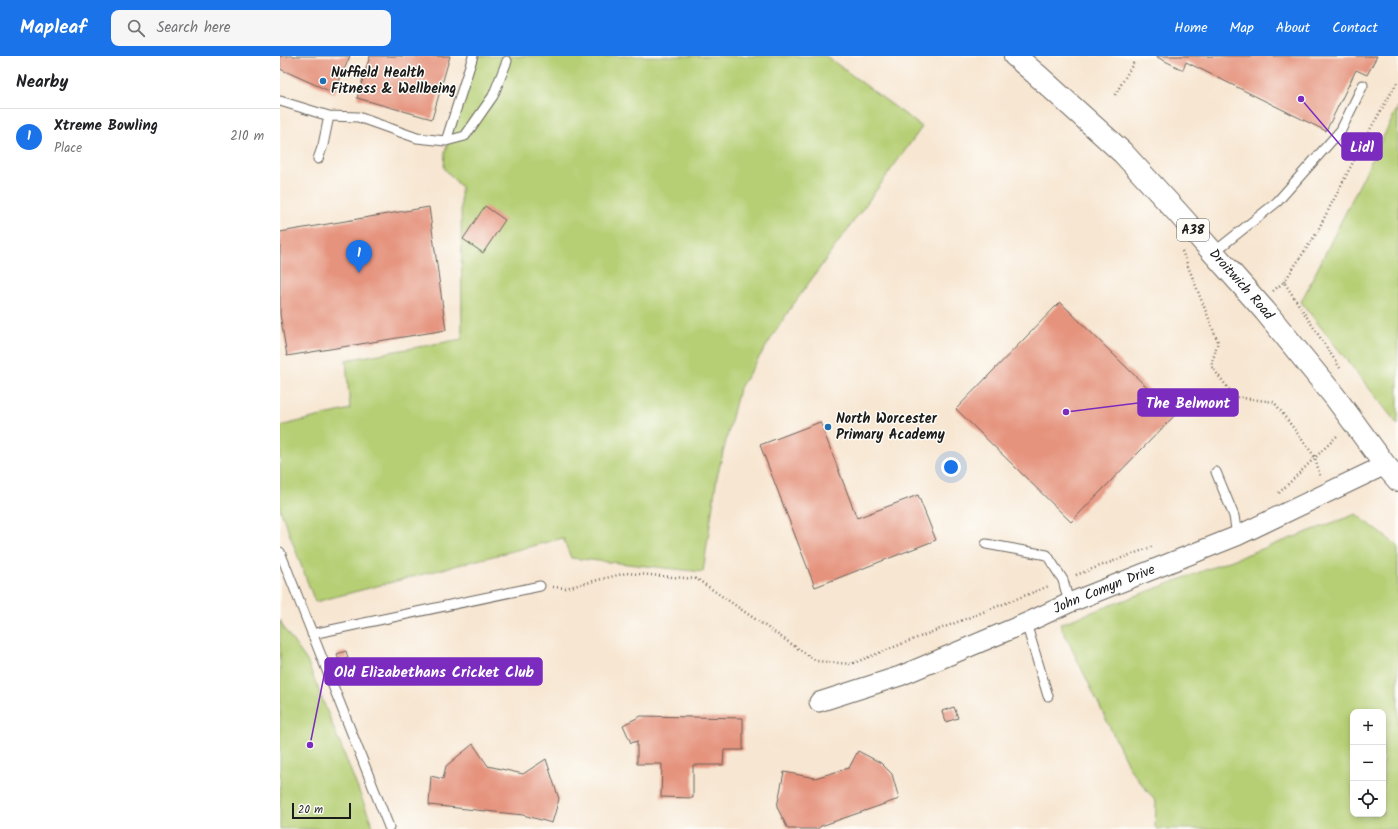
<!DOCTYPE html>
<html lang="en">
<head>
<meta charset="utf-8">
<style>
	:root { --surface:#fff; --page:#f6f6f6; --text:#202124; --muted:#757577; --line:#e0e0e0; --accent:#1a73e8 }
	body { margin:0; font-family:Kalam,sans-serif; background:var(--page); color:var(--text) }
	.controls { position:absolute; right:12px; bottom:12px; display:grid; overflow:hidden; border-radius:8px; box-shadow:0 2px 6px #0003 }
	.controls button { width:36px; height:36px; display:grid; place-items:center; padding:0; border:0; border-bottom:1px solid var(--line); background:var(--surface); color:var(--text); font:20px sans-serif }
	.scale { position:absolute; left:12px; bottom:10px; width:59px; box-sizing:border-box; padding-left:4px; border:2px solid #1c1c1c; border-top:0; font-size:11px; line-height:14px; white-space:nowrap; color:#1c1c1c; -webkit-text-stroke:3px #fdfcf7; paint-order:stroke }
	.you { position:absolute; left:671px; top:411px; width:14px; height:14px; margin:-10px; border:3px solid #fff; border-radius:50%; background:#1a73e8; box-shadow:0 0 0 6px #1a73e833 }
	.badge { display:grid; place-items:center; width:26px; height:26px; border-radius:50%; background:var(--accent); color:#fff; font-size:13px; font-weight:700 }
	.pin { position:absolute; translate:-50% -33px; filter:drop-shadow(0 1px 2px #0008) }
	.pin::after { content:''; position:absolute; top:21px; width:14px; height:12px; background:inherit; clip-path:polygon(0 0,100% 0,50% 100%) }
	.list { margin:0; padding:0; list-style:none }
	h2 { display:flex; justify-content:space-between; align-items:center; height:52px; margin:0; padding:0 16px; font-size:17px }
	h2 small { font-size:13px; font-weight:400; color:var(--muted) }
	.list li { display:grid; grid-template-columns:26px 1fr auto; gap:12px; align-items:center; box-sizing:border-box; height:56px; padding:0 16px; border-top:1px solid var(--line) }
	.list b { display:block; font-size:15px; white-space:nowrap }
	.list p { margin:0; font-size:13px; white-space:nowrap; color:var(--muted) }
	.list em { font-size:13px; font-style:normal; color:var(--muted) }
	.icon { flex:none; width:22px; height:22px; fill:none; stroke:currentColor; stroke-width:2; stroke-linecap:round; stroke-linejoin:round }
	.map { position:relative; flex:none; width:1118px; height:773px; overflow:hidden }
	header { display:flex; align-items:center; gap:24px; box-sizing:border-box; height:56px; padding:0 20px; background:var(--accent); color:#fff }
	header strong { font-size:19px }
	nav { display:flex; gap:22px; margin-inline-start:auto; font-size:14px }
	.search { width:280px; height:36px; background:var(--page); display:flex; align-items:center; gap:10px; box-sizing:border-box; padding:0 14px; border-radius:8px; color:var(--muted); font-size:15px }
	main { display:flex }
	aside { flex:1; background:var(--surface) }
	.map>svg:first-child { display:block }
	.green { fill:#b6cf75; stroke:#697648; fill-rule:evenodd }
	.building { fill:#e5937d }
	.lines { fill:none; stroke-linecap:round; stroke-linejoin:round }
	.lane-casing { stroke:#69635b; stroke-width:11 }
	.street-casing { stroke:#69635b; stroke-width:21 }
	.primary-casing { stroke:#69635b; stroke-width:24 }
	.path { stroke:#69635b; stroke-width:2.5; stroke-dasharray:1 3; stroke-linecap:butt }
	.lane { stroke:#fff; stroke-width:9 }
	.street { stroke:#fff; stroke-width:19 }
	.primary { stroke:#fff; stroke-width:22 }
	.poi-dot { fill:#1f6fb2; stroke:#fdfcf7; stroke-width:1.5 }
	.labels { text-anchor:middle; dominant-baseline:central; stroke-width:3; stroke-linejoin:round; paint-order:stroke }
	.shield { fill:#fdfcf7; stroke:#605f5e; stroke-width:1 }
	.shield-label { font-size:13px; font-weight:bold; fill:#1c1c1c }
	.poi-label { font-size:14px; font-weight:bold; fill:#1c1c1c; stroke:#fdfcf7; text-anchor:start }
	.street-label { font-size:14px; fill:#1c1c1c; stroke:#fdfcf7 }
	.leader { fill:none; stroke:#7b2cbf; stroke-width:1.5 }
	.callout-dot { fill:#7b2cbf; stroke:#fdfcf7; stroke-width:1.5 }
	.callout { fill:#7b2cbf; stroke:#7b2cbf; stroke-width:1.5 }
	.callout-label { font-size:15px; text-anchor:middle; font-weight:bold; fill:#fff }
</style>
</head>
<body>
<header>
<strong>Mapleaf</strong>
<div class="search"><svg class="icon" aria-label="search" viewBox="0 0 24 24"><circle cx="10" cy="10" r="6"/><path d="M15 15l6 6"/></svg>Search here</div>
<nav><a>Home</a><a>Map</a><a>About</a><a>Contact</a></nav>
</header>
<main>
<aside>
<h2>Nearby<small></small></h2>
<ul class="list">
<li><span class="badge">1</span><div><b>Xtreme Bowling</b><p>Place</p></div><em>210 m</em></li>
</ul>
</aside>
<div class="map">
<svg width="1118" height="773" viewBox="0 0 1118 773">
	<rect width="100%" height="100%" fill="#fdfcf7"/>
	<filter id="ink" filterUnits="userSpaceOnUse"><feTurbulence type="fractalNoise" baseFrequency=".025" numOctaves="2"/><feDisplacementMap in="SourceGraphic" scale="8" xChannelSelector="R" yChannelSelector="G"/><feConvolveMatrix kernelMatrix="1 2 1 2 8 2 1 2 1" color-interpolation-filters="sRGB"/></filter>
	<filter id="wash" filterUnits="userSpaceOnUse"><feTurbulence type="fractalNoise" baseFrequency=".012" numOctaves="4" result="noise"/><feDisplacementMap in="SourceGraphic" scale="16" xChannelSelector="R" yChannelSelector="G"/><feGaussianBlur stdDeviation="0.9" result="paint"/><feColorMatrix in="noise" values="0 0 0 0 0 0 0 0 0 0 0 0 0 0 0 0 0 1.4 0 .05"/><feComposite in="paint" operator="in"/></filter>
	<g filter="url(#wash)">
		<rect width="100%" height="100%" fill="#f7e6d1"/>
		<path class="green" d="M197 0H546L642 71 510 253 459 333 437 421 423 516 291 502 283 482 35 546 0 453V370L70 353 66 304 182 283 181 131 164 112 165 96Z
			M1118 51V369L1021 246Z
			M1076 458 1118 490V773H877L875 771 876 746 850 713 780 568ZM1073 656H1103V758H1073Z
			M0 564 5 574 27 605 94 773H0Z"/>
		<g id="blocks">
			<path class="building" d="M0 0H70L54 37 0 13Z
				M90 0H170L152 63 77 42Z
				M875 0H1097L1087 19 1076 14 1046 75 906 6 903 14Z
				M205 150 225 164 203 197 183 183Z
				M149 151 166 274 7 300 0 258V176Z
				M780 246 895 359 791 466 676 353Z
				M540 366 577 462 638 439 656 484 535 531 480 389Z
				M66 595 68 602 59 605 57 598Z
				M674 651 678 662 666 666 662 655Z
				M361 660 463 662V694H444L443 709H413V742L381 741 382 708H357V685L351 687 343 669Z
				M193 688 208 710 243 718 266 703 279 743 272 767 243 759 149 749 151 720 163 723 166 710Z
				M578 695 601 707 612 718 619 743 541 770 537 773H508L497 751 504 716 535 722 569 712Z"/>
		</g>
	</g>
	<g filter="url(#ink)">
		<use href="#blocks" fill-opacity="0" stroke="#69635b" stroke-width="1"/>
		<g class="lines">
			<g class="lane-casing">
				<path id="lane" d="M0 45 49 60 43 89 38 103
					M49 60 78 61 137 82 166 85 185 80 213 40 227 5
					M166 85 193 0
					M933 197 997 146 1061 74 1083 29
					M936 416 954 460 957 480
					M706 488 767 499 783 524 789 547
					M0 496 109 771
					M746 567 768 640
					M32 578 260 530"/>
			</g>
			<g class="street-casing">
				<g id="street">
					<path id="s1" d="M539 646 620 620 746 567 789 547 957 480 1105 409"/>
				</g>
			</g>
			<g class="primary-casing">
				<g id="primary">
					<path id="s2" d="M735 0 756 18 843 97 898 157 985 255 1055 341 1105 409 1118 424"/>
				</g>
			</g>
			<path class="path" d="M835 39 854 6
				M902 195 938 286 931 310 955 341 994 346 1035 401 1040 420
				M1004 226 1036 178 1088 77 1118 25
				M993 235 1004 226 1060 312
				M999 437 1058 379
				M796 519 874 490
				M273 531 286 532 346 517 417 523 536 605 571 608 769 530"/>
			<use href="#lane" class="lane"/>
			<use href="#street" class="street"/>
			<use href="#primary" class="primary"/>
		</g>
	</g>
	<g class="poi-dot">
		<circle cx="43" cy="25" r="4"/>
		<circle cx="548" cy="371" r="4"/>
	</g>
	<g class="labels">
		<rect class="shield" x="897" y="163" width="32" height="22" rx="3"/>
		<g class="shield-label">
			<text x="913" y="174">A38</text>
		</g>
		<g class="poi-label">
			<text x="51" y="17">Nuffield Health<tspan x="51" dy="16">Fitness &amp; Wellbeing</tspan></text>
			<text x="556" y="363">North Worcester<tspan x="556" dy="16">Primary Academy</tspan></text>
		</g>
		<g class="street-label">
			<text stroke="none"><textPath href="#s2" startOffset="322">Droitwich Road</textPath></text>
			<text stroke="none"><textPath href="#s1" startOffset="307">John Comyn Drive</textPath></text>
		</g>
	</g>
	<path class="leader" d="M1021 43L1062 91M786 356L858 347M30 689L45 615"/>
	<g class="callout-dot">
		<circle cx="1021" cy="43" r="4"/>
		<circle cx="786" cy="356" r="4"/>
		<circle cx="30" cy="689" r="4"/>
	</g>
	<g class="callout">
		<rect x="1062" y="77" width="40" height="27" rx="4"/>
		<rect x="858" y="333" width="100" height="27" rx="4"/>
		<rect x="45" y="602" width="217" height="27" rx="4"/>
	</g>
	<g class="callout-label">
		<text x="1082" y="96">Lidl</text>
		<text x="908" y="352">The Belmont</text>
		<text x="154" y="621">Old Elizabethans Cricket Club</text>
	</g>
</svg>
<div class="controls">
<button>+</button>
<button>−</button>
<button><svg class="icon" aria-label="locate" viewBox="0 0 24 24"><circle cx="12" cy="12" r="6"/><path d="M12 2v4M12 18v4M2 12h4M18 12h4"/></svg></button>
</div>
<div class="scale">20 m</div>
<div class="you"></div>
<div class="pin badge" style="left:79px;top:217px">1</div>
</div>
</main>
</body>
</html>
